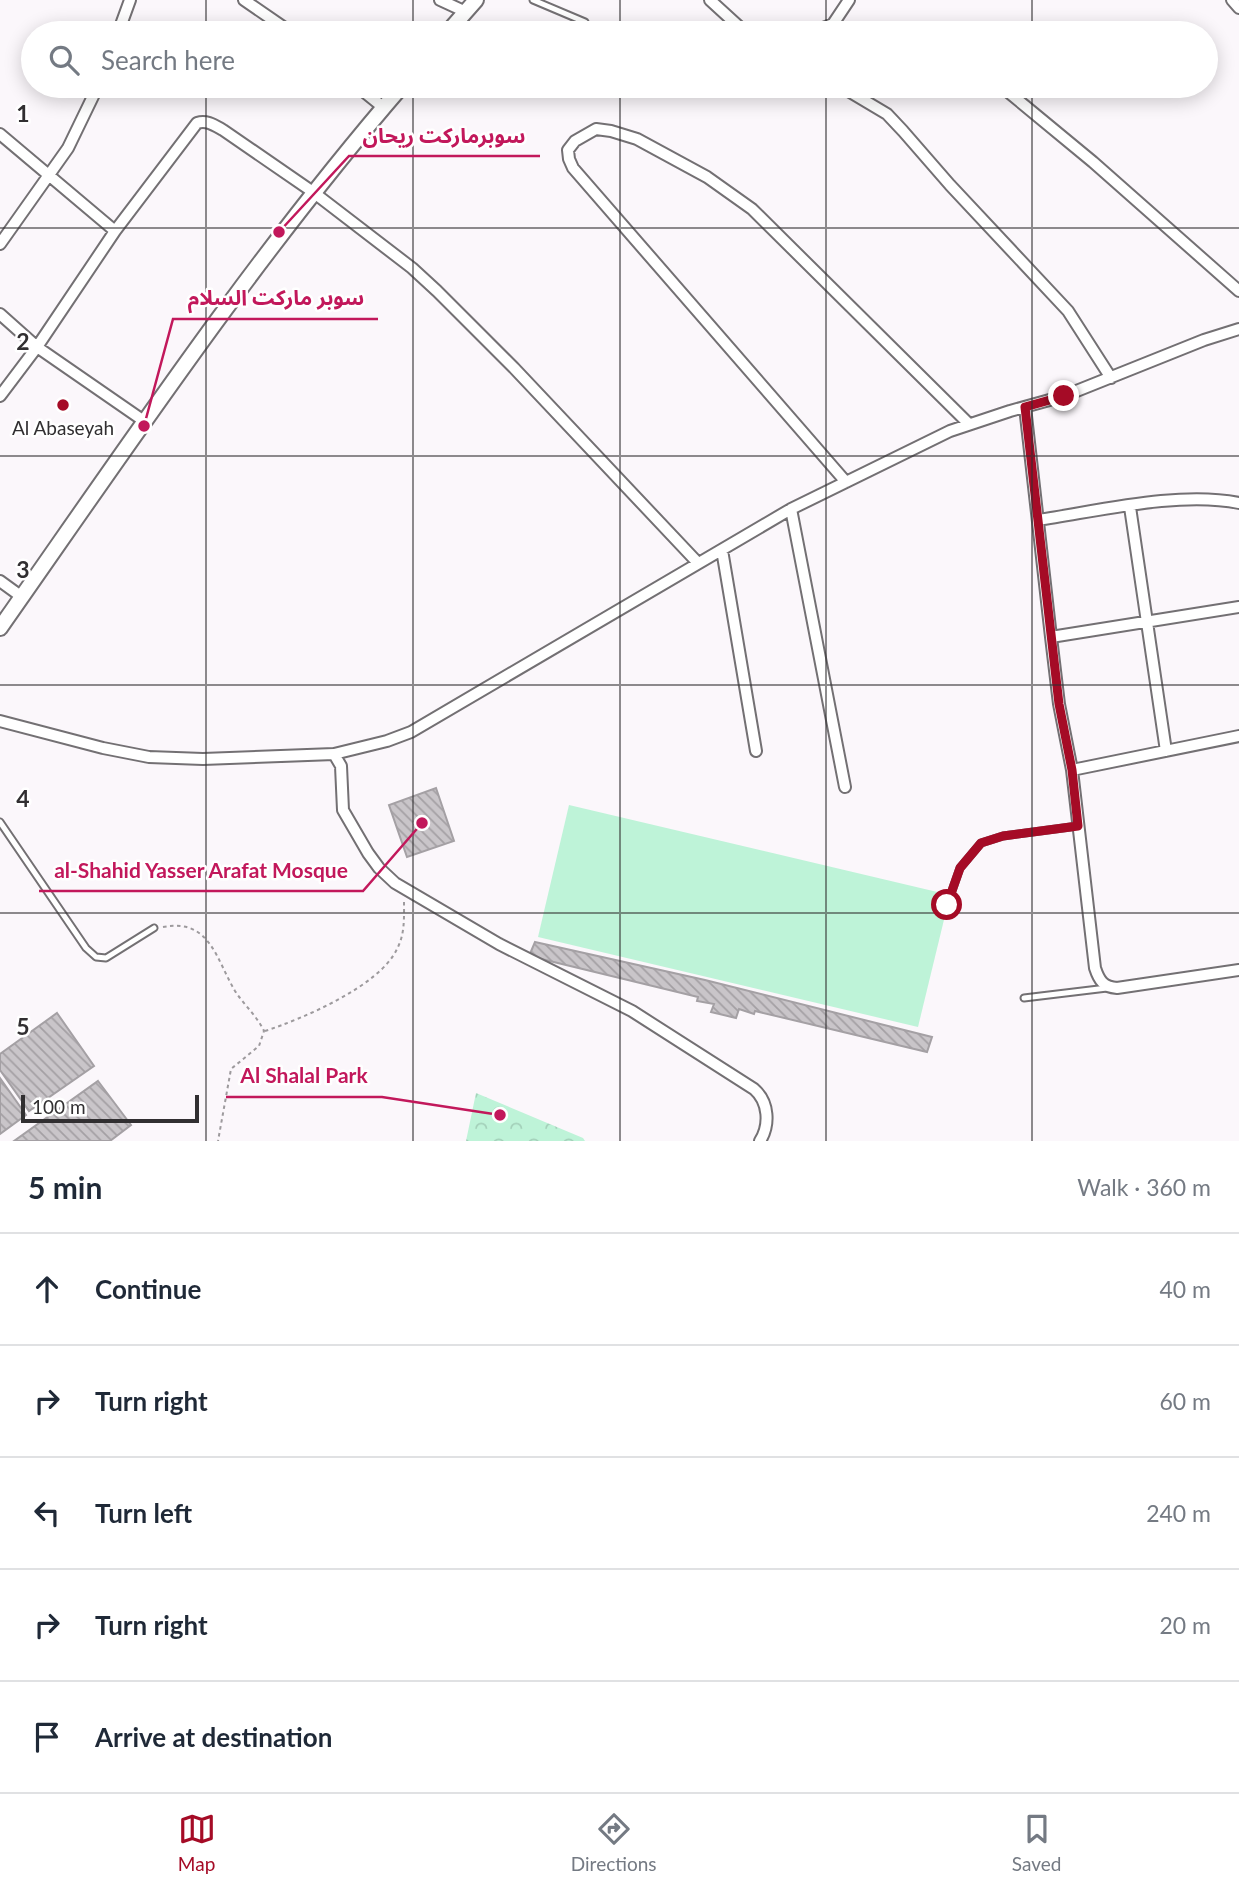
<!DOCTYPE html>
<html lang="en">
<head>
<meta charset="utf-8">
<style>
	:root { --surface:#fff; --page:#f2f2f3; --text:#1f2937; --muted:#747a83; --line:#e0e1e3; --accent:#a50b26 }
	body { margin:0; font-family:Lato,"Noto Sans Arabic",sans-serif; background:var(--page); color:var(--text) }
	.scale { position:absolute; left:21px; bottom:18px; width:178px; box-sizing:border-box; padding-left:7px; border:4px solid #312f31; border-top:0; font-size:19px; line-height:24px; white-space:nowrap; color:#312f31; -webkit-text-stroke:5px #fff; paint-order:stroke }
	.stop { position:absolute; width:21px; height:21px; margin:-16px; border:5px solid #a50b26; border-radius:50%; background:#fff }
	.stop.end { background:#a50b26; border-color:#fff; box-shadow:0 2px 7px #0008 }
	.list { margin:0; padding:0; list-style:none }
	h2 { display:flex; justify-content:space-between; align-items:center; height:91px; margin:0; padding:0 28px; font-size:30px }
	h2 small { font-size:23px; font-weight:400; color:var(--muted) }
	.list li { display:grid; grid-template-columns:46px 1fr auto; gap:21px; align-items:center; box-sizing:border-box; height:112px; padding:0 28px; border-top:2px solid var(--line) }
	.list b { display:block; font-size:26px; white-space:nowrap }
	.list em { font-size:23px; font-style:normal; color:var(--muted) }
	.icon { flex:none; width:38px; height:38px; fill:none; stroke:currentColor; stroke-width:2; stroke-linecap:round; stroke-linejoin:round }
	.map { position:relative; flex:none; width:1239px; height:1141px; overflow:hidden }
	.search { position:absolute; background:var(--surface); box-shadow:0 4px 18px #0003; left:21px; right:21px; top:21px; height:77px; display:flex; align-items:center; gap:18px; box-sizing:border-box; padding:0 24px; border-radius:38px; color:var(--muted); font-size:26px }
	.sheet { height:651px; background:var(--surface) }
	nav { display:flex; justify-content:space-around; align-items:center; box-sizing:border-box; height:98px; border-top:2px solid var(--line); background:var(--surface); font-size:19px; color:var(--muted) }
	nav a { display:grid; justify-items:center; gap:4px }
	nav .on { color:var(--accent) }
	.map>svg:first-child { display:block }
	.park { fill:url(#park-crowns) }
	.pitch { fill:#bef3d8 }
	.building { fill:url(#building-back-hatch); stroke:#a4a0a4; stroke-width:2 }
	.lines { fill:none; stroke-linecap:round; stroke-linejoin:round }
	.service-casing { stroke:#737073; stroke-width:9 }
	.minor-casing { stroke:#737073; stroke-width:14 }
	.tertiary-casing { stroke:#737073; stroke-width:18 }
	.path { stroke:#9d9a9d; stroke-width:2; stroke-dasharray:3.5 3.5; stroke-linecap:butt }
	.service { stroke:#fff; stroke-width:5 }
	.minor { stroke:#fff; stroke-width:10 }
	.tertiary { stroke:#fff; stroke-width:14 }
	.route { stroke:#a50b26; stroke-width:9 }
	.grid { fill:none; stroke:#312f31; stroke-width:2; stroke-opacity:0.55 }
	.poi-dot { fill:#a50b26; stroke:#fff; stroke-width:2.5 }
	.labels { text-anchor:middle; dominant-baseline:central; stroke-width:5; stroke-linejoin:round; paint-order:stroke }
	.poi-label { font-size:19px; fill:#312f31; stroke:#fff }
	.grid-label { font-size:23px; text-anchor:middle; font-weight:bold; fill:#312f31; stroke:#fff; stroke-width:5; stroke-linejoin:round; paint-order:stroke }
	.leader { fill:none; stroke:#c2185b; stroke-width:2.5 }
	.callout-dot { fill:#c2185b; stroke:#fff; stroke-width:2.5 }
	.callout-label { font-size:21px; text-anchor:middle; font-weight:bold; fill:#c2185b; stroke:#fff; stroke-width:5; stroke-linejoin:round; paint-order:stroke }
</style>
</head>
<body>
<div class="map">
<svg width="1239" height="1141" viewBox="0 0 1239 1141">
	<defs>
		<pattern id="park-crowns" width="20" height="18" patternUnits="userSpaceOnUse" patternTransform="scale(1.75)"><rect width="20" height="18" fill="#bef3d8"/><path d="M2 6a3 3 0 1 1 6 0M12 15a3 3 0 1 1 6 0" fill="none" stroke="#a4d1ba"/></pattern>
		<pattern id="building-back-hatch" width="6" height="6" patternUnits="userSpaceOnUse" patternTransform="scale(1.75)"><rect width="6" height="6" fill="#c9c5c9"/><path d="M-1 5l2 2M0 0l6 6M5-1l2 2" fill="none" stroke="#a4a0a4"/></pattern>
	</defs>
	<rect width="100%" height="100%" fill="#fbf7fb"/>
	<path class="park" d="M476 1093 583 1138 585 1141H466Z"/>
	<path class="pitch" d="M569 805 950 895 918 1027 538 937Z"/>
	<path class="building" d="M436 788 454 841 407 857 389 805Z
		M535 942 705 980 932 1037 927 1052 755 1011 754 1014 739 1009 736 1018 711 1012 714 1004 697 1001 698 997 529 956Z
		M57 1013 94 1066 29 1111 0 1070V1054Z
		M0 1078 26 1115 0 1134Z
		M98 1081 131 1125 110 1141H14Z"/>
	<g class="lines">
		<g class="service-casing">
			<path id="service" d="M533 0 585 22
				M0 822 86 948 96 957 106 958 154 928
				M947 905 960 868 981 843 1003 836 1078 826
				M1024 998 1107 988"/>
		</g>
		<g class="minor-casing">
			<path id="minor" d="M244 0 292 33
				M440 0 466 12
				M710 0 746 33
				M1232 0 1239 8
				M118 33 130 0
				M811 33 833 24 849 0
				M357 86 383 107
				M840 86 887 114 903 131 950 185 1068 311 1111 378
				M1001 86 1093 162 1239 291
				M0 134 115 231 37 347 0 396
				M115 231 197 123C207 120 214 125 223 130L313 192 412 268 437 291 514 368 698 563
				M0 244 68 148 98 86
				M0 314 37 347 144 421
				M1025 407 1051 637
				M846 482 573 168 569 159 568 150 575 141 596 129 611 131 637 139 707 177 752 209 969 424
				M1130 507 1166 751
				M791 509 845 787
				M1038 520C1099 511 1179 491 1239 503
				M722 550 756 751
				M0 581 22 597
				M1239 607 1051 637 1059 704 1072 770 1095 968C1099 980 1103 987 1117 988L1239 970
				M0 721 103 748 149 757 203 759 334 754
				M1072 770 1239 736
				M760 1141C770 1125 769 1102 754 1089L632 1011 499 944 395 883 379 868 368 853 343 810 341 766 334 754 387 741 411 732 791 509 950 431 1010 411 1064 396 1204 340 1239 329"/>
		</g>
		<g class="tertiary-casing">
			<path id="tertiary" d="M447 33 476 0
				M0 628C129 444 255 256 402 86"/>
		</g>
		<path class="path" d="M163 927C210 918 216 959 235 991 244 1005 257 1016 264 1031L259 1046 231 1069 218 1141
			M265 1031C302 1019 380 986 397 949 405 934 404 918 404 901"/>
		<use href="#service" class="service"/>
		<use href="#minor" class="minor"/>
		<use href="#tertiary" class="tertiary"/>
	</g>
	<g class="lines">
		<path class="route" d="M947 905 960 868 981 843 1003 836 1078 826 1072 770 1059 704 1025 407 1064 396"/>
	</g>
	<path class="grid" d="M206 0V33M413 0V33M620 0V33M826 0V33M1032 0V33M206 86V1141M413 86V1141M620 86V1141M826 86V1141M1032 86V1141M0 228H1239M0 456H1239M0 685H1239M0 913H1239"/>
	<circle class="poi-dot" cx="63" cy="405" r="7"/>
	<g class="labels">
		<g class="poi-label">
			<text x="63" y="427">Al Abaseyah</text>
		</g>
	</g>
	<g class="grid-label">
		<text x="23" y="122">1</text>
		<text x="23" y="350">2</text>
		<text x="23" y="578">3</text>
		<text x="23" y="807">4</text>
		<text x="23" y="1035">5</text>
	</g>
	<path class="leader" d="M279 232L349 156H540M144 426L173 319H378M422 823L363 891H39M500 1115L382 1097H226"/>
	<g class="callout-dot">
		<circle cx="279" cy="232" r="7"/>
		<circle cx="144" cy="426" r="7"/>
		<circle cx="422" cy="823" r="7"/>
		<circle cx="500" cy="1115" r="7"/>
	</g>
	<g class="callout-label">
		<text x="444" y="143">سوبرماركت ريحان</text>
		<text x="276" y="305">سوبر ماركت السلام</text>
		<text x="201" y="878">al-Shahid Yasser Arafat Mosque</text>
		<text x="304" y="1083">Al Shalal Park</text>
	</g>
</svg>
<div class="scale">100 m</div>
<div class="stop" style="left:947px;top:905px"></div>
<div class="stop end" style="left:1064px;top:396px"></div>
<div class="search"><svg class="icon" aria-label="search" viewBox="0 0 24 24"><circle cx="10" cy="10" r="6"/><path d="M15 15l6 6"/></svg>Search here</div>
</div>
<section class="sheet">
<h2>5 min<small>Walk · 360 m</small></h2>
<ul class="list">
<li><svg class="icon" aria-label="ahead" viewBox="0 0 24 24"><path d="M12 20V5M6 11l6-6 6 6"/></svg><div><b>Continue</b></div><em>40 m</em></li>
<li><svg class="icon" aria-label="right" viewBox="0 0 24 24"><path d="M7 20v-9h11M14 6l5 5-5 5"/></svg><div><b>Turn right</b></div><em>60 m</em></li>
<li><svg class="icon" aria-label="left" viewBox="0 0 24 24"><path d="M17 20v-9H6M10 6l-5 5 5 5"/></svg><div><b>Turn left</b></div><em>240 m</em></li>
<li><svg class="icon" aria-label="right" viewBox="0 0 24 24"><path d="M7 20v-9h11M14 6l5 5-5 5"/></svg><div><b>Turn right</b></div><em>20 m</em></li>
<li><svg class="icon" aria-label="arrive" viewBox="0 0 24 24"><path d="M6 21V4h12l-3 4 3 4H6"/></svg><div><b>Arrive at destination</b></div></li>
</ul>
</section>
<nav>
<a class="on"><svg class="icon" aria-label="map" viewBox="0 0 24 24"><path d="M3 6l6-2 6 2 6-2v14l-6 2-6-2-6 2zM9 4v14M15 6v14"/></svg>Map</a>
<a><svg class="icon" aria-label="directions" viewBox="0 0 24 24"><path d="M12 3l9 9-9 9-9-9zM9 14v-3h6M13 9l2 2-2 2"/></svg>Directions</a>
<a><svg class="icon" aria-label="saved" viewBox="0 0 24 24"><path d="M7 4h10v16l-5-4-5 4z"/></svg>Saved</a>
</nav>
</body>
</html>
